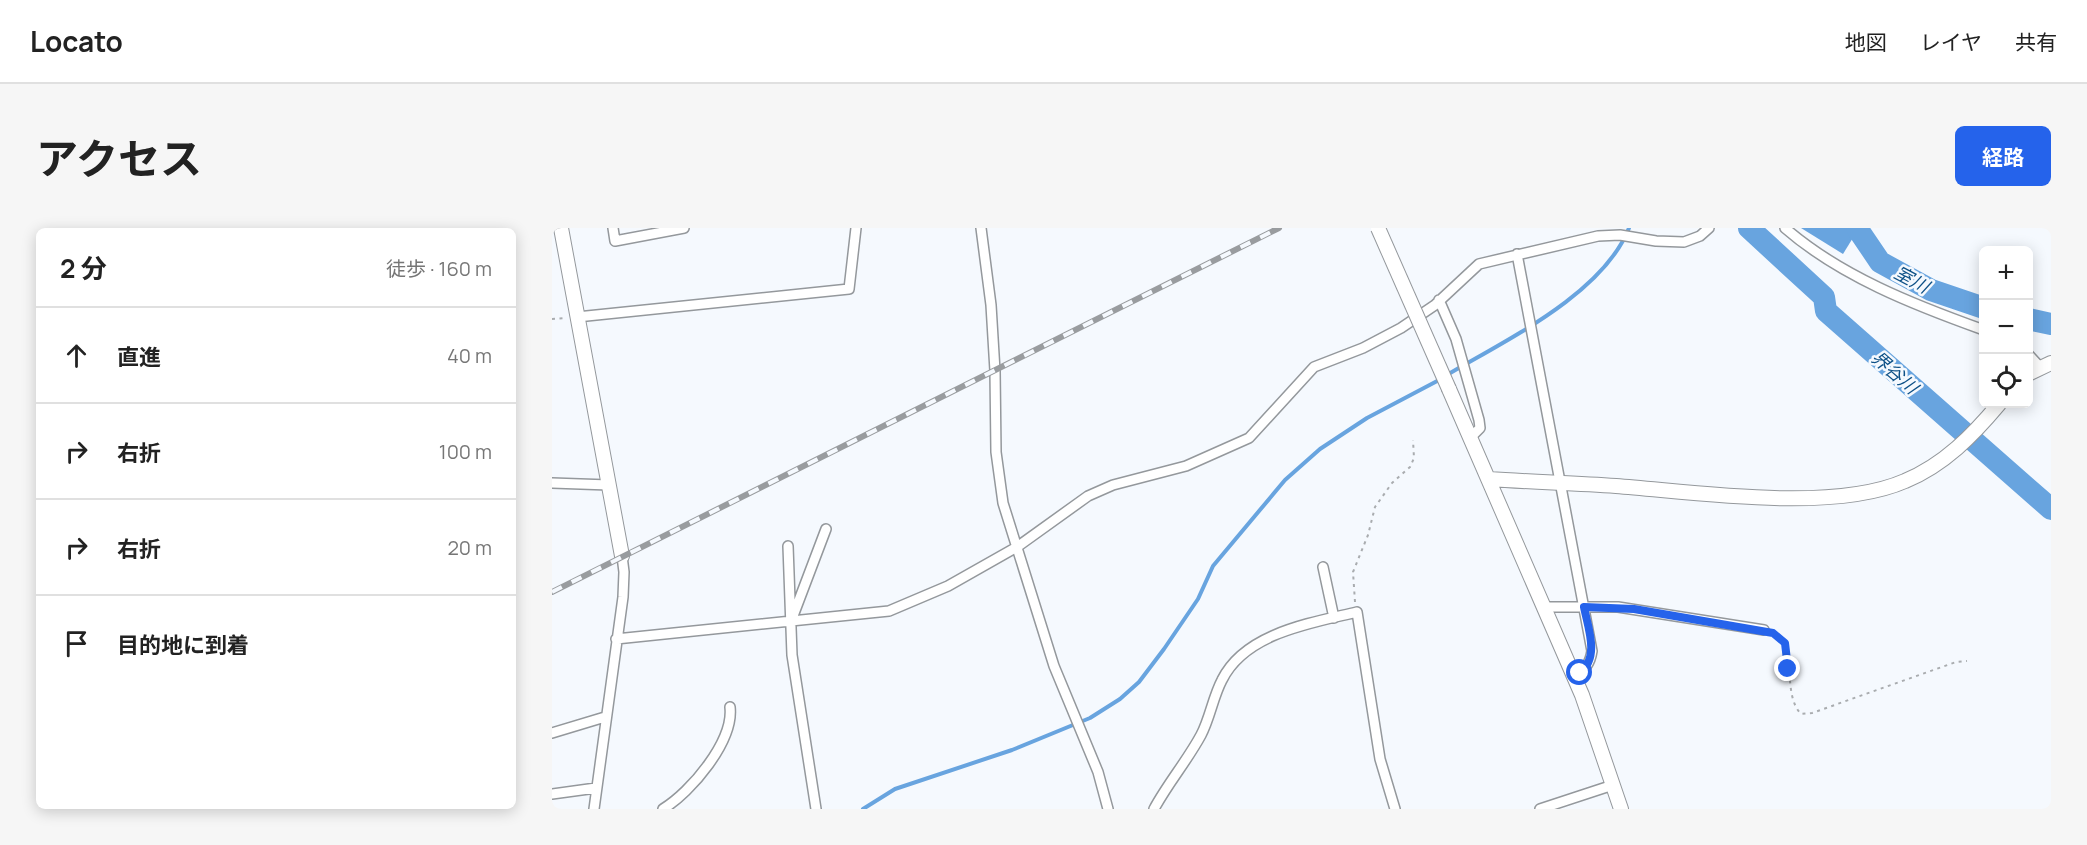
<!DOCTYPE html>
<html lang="ja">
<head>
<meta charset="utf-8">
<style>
	:root { --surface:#fff; --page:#f6f6f6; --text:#222; --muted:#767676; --line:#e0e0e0; --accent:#2563eb }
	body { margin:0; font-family:Manrope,"Noto Sans JP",sans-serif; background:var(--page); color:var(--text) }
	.controls { position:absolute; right:18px; top:18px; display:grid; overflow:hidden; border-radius:9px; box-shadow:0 3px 15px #0003 }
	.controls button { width:54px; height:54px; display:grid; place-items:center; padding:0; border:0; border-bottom:2px solid var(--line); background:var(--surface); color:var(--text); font:30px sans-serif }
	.stop { position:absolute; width:18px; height:18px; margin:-14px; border:4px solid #2563eb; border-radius:50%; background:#fff }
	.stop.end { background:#2563eb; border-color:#fff; box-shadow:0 2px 6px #0008 }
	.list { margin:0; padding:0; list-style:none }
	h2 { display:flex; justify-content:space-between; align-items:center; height:78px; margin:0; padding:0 24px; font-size:26px }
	h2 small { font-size:20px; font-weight:400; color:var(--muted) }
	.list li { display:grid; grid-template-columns:39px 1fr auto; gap:18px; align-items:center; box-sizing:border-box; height:96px; padding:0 24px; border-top:2px solid var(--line) }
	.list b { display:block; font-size:22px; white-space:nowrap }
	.list em { font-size:20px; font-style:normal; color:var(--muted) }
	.icon { flex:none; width:33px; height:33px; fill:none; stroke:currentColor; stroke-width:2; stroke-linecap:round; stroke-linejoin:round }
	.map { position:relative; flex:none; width:1499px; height:581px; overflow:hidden; border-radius:9px }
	header { display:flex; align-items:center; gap:36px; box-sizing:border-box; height:84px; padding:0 30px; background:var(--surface); border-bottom:2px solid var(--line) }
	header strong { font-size:28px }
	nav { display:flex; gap:33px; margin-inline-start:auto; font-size:21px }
	.intro { display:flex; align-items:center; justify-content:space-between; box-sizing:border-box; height:144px; padding:0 36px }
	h1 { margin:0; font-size:42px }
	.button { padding:15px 27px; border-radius:9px; background:var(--accent); color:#fff; font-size:21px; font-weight:700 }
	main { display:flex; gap:36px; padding:0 36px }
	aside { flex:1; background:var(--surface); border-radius:9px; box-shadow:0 3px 15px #0003 }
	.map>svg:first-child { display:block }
	.water { fill:#68a4df }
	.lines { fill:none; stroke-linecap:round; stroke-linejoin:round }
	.stream { stroke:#68a4df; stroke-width:4 }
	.river { stroke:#68a4df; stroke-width:22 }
	.street-casing { stroke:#94989c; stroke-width:12 }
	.secondary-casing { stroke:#94989c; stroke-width:16 }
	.path { stroke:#a9acaf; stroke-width:2; stroke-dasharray:3 4.5; stroke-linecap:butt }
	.street { stroke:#fff; stroke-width:9 }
	.secondary { stroke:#fff; stroke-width:14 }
	.rail-casing { stroke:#999c9f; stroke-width:6 }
	.rail { stroke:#f5f9fe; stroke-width:4; stroke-dasharray:11; stroke-linecap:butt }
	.secondary-bridge-casing { stroke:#94989c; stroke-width:16; stroke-linecap:butt }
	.secondary-bridge { stroke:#fff; stroke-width:14 }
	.route { stroke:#2563eb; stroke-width:8 }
	.labels { text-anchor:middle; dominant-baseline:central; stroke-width:5; stroke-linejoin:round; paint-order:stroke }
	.water-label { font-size:18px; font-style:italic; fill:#0e5187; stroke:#f5f9fe }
</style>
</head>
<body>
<header>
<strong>Locato</strong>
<nav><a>地図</a><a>レイヤ</a><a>共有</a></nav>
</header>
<div class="intro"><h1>アクセス</h1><a class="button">経路</a></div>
<main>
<aside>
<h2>2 分<small>徒歩 · 160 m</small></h2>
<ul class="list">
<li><svg class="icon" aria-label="ahead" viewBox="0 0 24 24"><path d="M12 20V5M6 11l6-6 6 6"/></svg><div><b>直進</b></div><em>40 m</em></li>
<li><svg class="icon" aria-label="right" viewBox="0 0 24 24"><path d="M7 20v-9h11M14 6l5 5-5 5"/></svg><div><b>右折</b></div><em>100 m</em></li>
<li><svg class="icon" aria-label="right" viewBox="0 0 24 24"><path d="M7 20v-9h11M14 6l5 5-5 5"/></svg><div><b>右折</b></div><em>20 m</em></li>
<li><svg class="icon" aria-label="arrive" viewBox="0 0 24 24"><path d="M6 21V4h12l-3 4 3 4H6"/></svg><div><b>目的地に到着</b></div></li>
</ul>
</aside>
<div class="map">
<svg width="1499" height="581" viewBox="0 0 1499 581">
	<rect width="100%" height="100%" fill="#f5f9fe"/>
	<path class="water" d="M1249 0H1307L1291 26Z"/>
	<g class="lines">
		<path class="stream" d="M895 147C954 112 1051 66 1077 0
			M311 581 343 561 460 522 538 490 568 471 587 454 612 421 646 371 661 338 733 252 768 221 815 190 889 151"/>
		<path class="river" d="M1197 0 1272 69 1274 83 1499 281
			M1305 0 1328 34 1379 62 1432 80
			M1476 91 1499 96"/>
		<g class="street-casing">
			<path id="street" d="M61 0 63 13 132 0
				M429 0 439 77 443 143 444 224 451 275 502 438 546 544 556 581
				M1233 0C1288 48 1362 77 1432 102
				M965 26 1040 423C1038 436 1033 442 1022 448
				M887 72 904 111 927 192 928 200 918 210
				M25 89 297 61 304 0
				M1476 126 1488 139
				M0 255 57 257
				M236 318 240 427 264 581
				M771 339 782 390
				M993 379H1066L1212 402
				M241 388 274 301
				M64 411 337 383 396 358 465 319 536 268 561 257 634 238 697 210 762 139 811 120 849 100 883 77 927 36 1046 8 1068 7 1104 13 1132 14 1148 8 1157 0
				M0 505 53 489
				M0 566 44 560
				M42 581 71 369 72 344 70 328
				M111 581C139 564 182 513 178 479
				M602 581C616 555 635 533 649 507 658 490 661 469 670 452 693 405 759 395 805 384L828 531 843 581
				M988 581 1061 557"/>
		</g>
		<g class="secondary-casing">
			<path id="secondary" d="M9 0 70 328
				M1476 146 1499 135
				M897 161 1030 467 1069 581
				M937 251C979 254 1022 255 1064 258 1144 264 1280 285 1353 253 1392 237 1421 207 1447 176"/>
		</g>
		<path class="path" d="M0 91 14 90
			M803 374 801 344 816 307 823 279 840 255 858 239 862 230 861 212
			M1221 405C1247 420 1229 465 1249 486L1260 485 1404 434 1415 433"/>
		<use href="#street" class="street"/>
		<use href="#secondary" class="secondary"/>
		<g class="rail-casing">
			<path id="rail" d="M0 364 727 0"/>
		</g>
		<use href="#rail" class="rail"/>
		<g class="secondary-bridge-casing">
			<path id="secondary-bridge" d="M826 0 897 161"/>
		</g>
		<use href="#secondary-bridge" class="secondary-bridge"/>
	</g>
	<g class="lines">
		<path class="route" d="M1028 445C1048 429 1036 400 1032 379L1082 381 1221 405 1233 415 1236 441"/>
	</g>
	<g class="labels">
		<g class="water-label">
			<text transform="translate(1360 51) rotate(28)">室川</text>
			<text transform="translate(1343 144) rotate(41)">界谷川</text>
		</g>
	</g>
</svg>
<div class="controls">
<button>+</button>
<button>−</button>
<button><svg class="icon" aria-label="locate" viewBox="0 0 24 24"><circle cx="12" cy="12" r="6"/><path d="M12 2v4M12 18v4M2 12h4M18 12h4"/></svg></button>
</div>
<div class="stop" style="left:1028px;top:445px"></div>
<div class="stop end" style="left:1236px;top:441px"></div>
</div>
</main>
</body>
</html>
